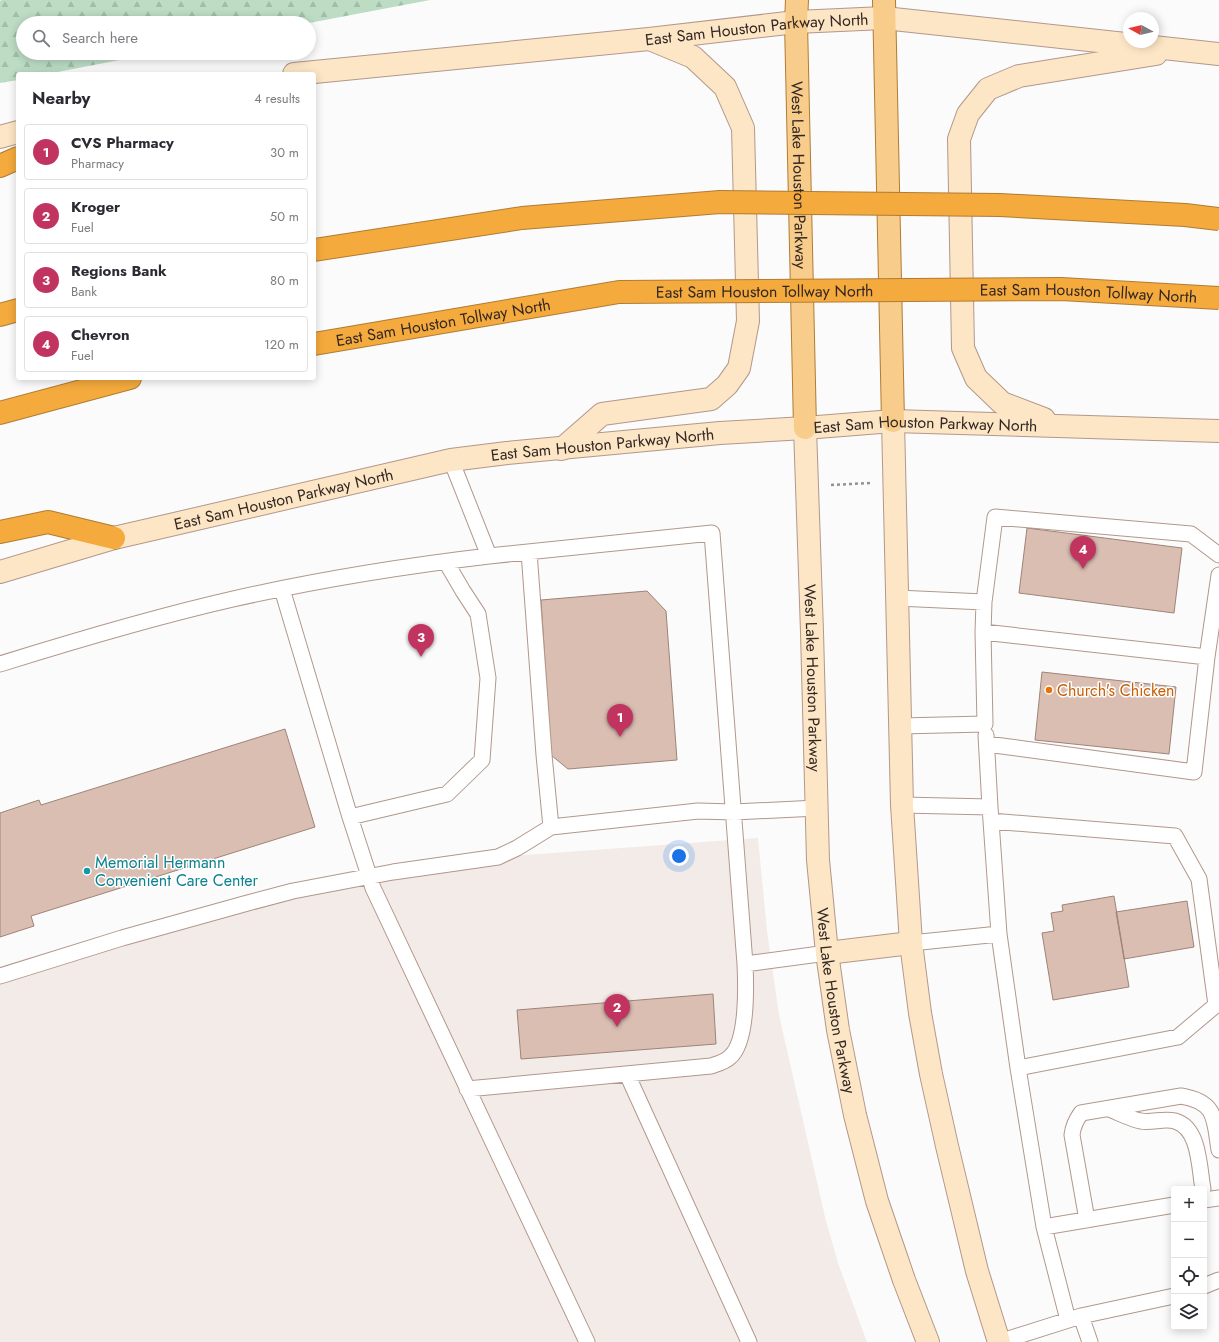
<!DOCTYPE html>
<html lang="en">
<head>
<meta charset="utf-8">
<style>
	:root { --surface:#fff; --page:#f2f2f3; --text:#2b2b33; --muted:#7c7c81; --line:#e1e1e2; --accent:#c23460 }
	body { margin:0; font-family:Jost,sans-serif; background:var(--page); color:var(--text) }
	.controls { position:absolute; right:12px; bottom:12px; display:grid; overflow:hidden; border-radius:4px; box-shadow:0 2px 10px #0003 }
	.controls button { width:36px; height:36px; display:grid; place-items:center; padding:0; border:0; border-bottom:1px solid var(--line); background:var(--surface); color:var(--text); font:20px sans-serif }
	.compass { position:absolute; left:1123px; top:12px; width:36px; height:36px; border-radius:50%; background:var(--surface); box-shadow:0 2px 10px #0003; rotate:278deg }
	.you { position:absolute; left:679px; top:856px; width:14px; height:14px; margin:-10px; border:3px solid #fff; border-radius:50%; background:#1a73e8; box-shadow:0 0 0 6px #1a73e833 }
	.badge { display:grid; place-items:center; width:26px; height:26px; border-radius:50%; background:var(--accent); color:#fff; font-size:13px; font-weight:700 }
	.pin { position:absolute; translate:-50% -33px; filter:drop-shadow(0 1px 2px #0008) }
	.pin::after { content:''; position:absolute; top:21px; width:14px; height:12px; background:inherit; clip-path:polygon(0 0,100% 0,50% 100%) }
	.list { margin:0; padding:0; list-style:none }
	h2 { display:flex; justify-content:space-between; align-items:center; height:52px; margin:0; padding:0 16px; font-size:17px }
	h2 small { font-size:13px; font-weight:400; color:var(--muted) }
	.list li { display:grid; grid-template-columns:26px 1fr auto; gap:12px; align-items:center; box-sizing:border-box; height:56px; margin:0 8px 8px; padding:0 8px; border:1px solid var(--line); border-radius:4px }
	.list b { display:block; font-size:15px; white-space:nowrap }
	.list p { margin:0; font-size:13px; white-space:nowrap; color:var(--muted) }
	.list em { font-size:13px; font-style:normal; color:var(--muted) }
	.icon { flex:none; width:22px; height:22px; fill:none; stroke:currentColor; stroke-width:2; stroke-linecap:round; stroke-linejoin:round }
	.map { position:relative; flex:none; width:1219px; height:1342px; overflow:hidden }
	.search { position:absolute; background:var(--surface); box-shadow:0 2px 10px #0003; left:16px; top:16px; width:300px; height:44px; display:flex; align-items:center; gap:10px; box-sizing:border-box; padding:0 14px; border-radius:22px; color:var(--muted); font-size:15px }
	.panel { position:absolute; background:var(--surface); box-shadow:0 2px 10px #0003; left:16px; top:72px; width:300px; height:308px; border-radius:4px }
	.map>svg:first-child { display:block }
	.built { fill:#f3ebe8 }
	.forest { fill:url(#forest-firs) }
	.building { fill:#dbbeb2; stroke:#9e8378 }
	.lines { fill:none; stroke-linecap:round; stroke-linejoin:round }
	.service-casing { stroke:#b3978b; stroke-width:17 }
	.secondary-casing { stroke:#b3978b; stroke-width:24 }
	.primary-casing { stroke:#b07c34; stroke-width:24 }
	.motorway-casing { stroke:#b07c34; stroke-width:24 }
	.path { stroke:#96918f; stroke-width:2.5; stroke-dasharray:3 3; stroke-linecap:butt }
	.service { stroke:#fff; stroke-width:15 }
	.secondary { stroke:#fce6c5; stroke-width:22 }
	.primary { stroke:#f8cc8b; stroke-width:22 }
	.motorway { stroke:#f4aa3d; stroke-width:22 }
	.motorway-bridge-casing { stroke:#b07c34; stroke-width:24; stroke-linecap:butt }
	.motorway-bridge { stroke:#f4aa3d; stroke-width:22 }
	.food-dot { fill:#e8710a; stroke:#fff; stroke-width:1.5 }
	.culture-dot { fill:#0f9aa8; stroke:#fff; stroke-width:1.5 }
	.labels { text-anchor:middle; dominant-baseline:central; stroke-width:3; stroke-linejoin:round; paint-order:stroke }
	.street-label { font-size:16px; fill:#322723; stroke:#fff }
	.food-label { font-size:16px; fill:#c56008; stroke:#fff; text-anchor:start }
	.culture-label { font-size:16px; fill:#0d838f; stroke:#fff; text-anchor:start }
</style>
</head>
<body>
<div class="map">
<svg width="1219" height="1342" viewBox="0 0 1219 1342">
	<defs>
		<pattern id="forest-firs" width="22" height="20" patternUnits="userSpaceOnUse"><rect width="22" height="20" fill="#bcdcc4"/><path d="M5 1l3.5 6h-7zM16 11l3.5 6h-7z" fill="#a2bda8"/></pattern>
	</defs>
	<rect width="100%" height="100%" fill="#fbfbfb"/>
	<path class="built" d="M758 838 767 931 779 1015 825 1217 838 1263 867 1342H0V976L244 904 498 857Z"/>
	<path class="forest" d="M2 0H430L309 23H23V53H156L47 74H18V80L0 83V1Z"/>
	<path class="building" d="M1027 528 1182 548 1174 613 1019 593Z
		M647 591 666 611 677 760 568 769 551 755 541 600Z
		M1042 672 1176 687 1169 754 1035 740Z
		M285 729 315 827 31 916 34 926 0 937V813L39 800 41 805Z
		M1114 896 1129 987 1053 1000 1042 933 1054 931 1051 913 1063 911 1062 905Z
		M1187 901 1194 947 1124 959 1116 912Z
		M713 994 716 1044 521 1059 517 1010Z"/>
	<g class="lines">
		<g class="service-casing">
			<path id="service" d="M451 460 489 556 712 533 745 964 827 953
				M529 552 544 755 551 827
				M282 589 350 817 373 888 587 1342
				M897 598 984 602 995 517 1191 534 1219 555
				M984 602 983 632 1207 657 1219 575
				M0 664C77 640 154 617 233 599 317 580 404 566 489 556
				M900 726 985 724 983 632
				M987 744 1194 772 1207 657
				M902 805 990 807 986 735
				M350 817 447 794 482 760 488 678 478 614 463 591 446 562
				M991 821 1175 836 1199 879 1216 1005 1178 1037 1018 1068 999 934
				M911 943 999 934 990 807
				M0 976 122 938 244 904 293 891 393 872 498 857 517 848 551 827 698 811 734 812 817 808
				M1018 1068 1044 1227 1068 1320
				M627 1074 749 1342
				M467 1089 711 1066C717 1064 725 1062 730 1057 748 1042 746 985 745 964
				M1109 1109C1117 1112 1133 1120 1141 1121 1152 1123 1164 1118 1175 1121 1200 1128 1199 1168 1203 1189
				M1204 1200 1219 1198
				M1087 1220 1072 1135C1073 1126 1076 1120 1081 1113L1181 1096C1217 1102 1214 1119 1219 1150
				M1044 1227 1174 1205
				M1204 1286 1219 1280
				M1081 1316 1090 1342
				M999 1342 1081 1316 1174 1296"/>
		</g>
		<g class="secondary-casing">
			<g id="secondary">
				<path id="s1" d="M294 74 649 39 796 22 884 18 1219 54"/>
				<path d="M0 137 18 132"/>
				<path d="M1044 419 1002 403 976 378 963 348 959 139 968 114 988 89 1019 76 1156 54"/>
				<path d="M893 421 902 805 911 943 920 1013 931 1074 947 1146 977 1271 999 1342"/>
				<path id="s2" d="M805 428 812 632 818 860 827 953 838 1030 855 1115 877 1201 904 1280 928 1342"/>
				<path d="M562 449 602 414 711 399 727 385 739 368 748 321 743 128 725 87 693 57 652 40"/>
				<path id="s3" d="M0 572 114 538 451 460 507 453 720 433 805 428 893 421 1219 431"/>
				<path d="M827 953 911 943"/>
			</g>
		</g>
		<g class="primary-casing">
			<g id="primary">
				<path id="s4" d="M797 0 796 22 805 428"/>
				<path d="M884 0 893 421"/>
			</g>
		</g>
		<g class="motorway-casing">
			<path id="motorway" d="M0 166 18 158
				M0 315 18 310
				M0 413 130 378
				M0 532 48 522 114 538"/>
		</g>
		<path class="path" d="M831 485 870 483"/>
		<use href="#service" class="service"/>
		<use href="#secondary" class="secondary"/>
		<use href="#primary" class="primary"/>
		<use href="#motorway" class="motorway"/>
		<g class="motorway-bridge-casing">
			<g id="motorway-bridge">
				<path d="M314 250 522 218 720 202 1000 205 1185 215 1219 219"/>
				<path id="s5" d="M314 344 619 292 1061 289 1219 298"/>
			</g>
		</g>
		<use href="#motorway-bridge" class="motorway-bridge"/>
	</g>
	<circle class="food-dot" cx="1049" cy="690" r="4"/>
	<circle class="culture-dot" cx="87" cy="871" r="4"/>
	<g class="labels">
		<g class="street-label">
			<text stroke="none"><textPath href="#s1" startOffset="465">East Sam Houston Parkway North</textPath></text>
			<text stroke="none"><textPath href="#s4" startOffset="175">West Lake Houston Parkway</textPath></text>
			<text stroke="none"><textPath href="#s5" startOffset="455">East Sam Houston Tollway North</textPath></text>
			<text stroke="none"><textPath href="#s5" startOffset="779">East Sam Houston Tollway North</textPath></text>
			<text stroke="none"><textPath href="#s5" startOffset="131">East Sam Houston Tollway North</textPath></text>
			<text stroke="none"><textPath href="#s3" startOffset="941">East Sam Houston Parkway North</textPath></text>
			<text stroke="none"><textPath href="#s3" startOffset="617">East Sam Houston Parkway North</textPath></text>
			<text stroke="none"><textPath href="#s3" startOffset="293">East Sam Houston Parkway North</textPath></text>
			<text stroke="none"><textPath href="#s2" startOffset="250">West Lake Houston Parkway</textPath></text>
			<text stroke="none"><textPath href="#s2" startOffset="574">West Lake Houston Parkway</textPath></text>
		</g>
		<g class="food-label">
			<text x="1057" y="690">Church's Chicken</text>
		</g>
		<g class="culture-label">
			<text x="95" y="862">Memorial Hermann<tspan x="95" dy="18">Convenient Care Center</tspan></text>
		</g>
	</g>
</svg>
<div class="controls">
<button>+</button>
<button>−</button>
<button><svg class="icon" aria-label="locate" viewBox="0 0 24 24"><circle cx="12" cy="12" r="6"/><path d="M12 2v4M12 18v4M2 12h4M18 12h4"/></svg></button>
<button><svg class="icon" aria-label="layers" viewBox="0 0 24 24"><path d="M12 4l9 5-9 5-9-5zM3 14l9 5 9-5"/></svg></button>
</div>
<svg class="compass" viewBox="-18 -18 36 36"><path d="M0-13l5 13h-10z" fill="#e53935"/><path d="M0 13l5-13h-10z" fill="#7c7c81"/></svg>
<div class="you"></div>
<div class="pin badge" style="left:620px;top:737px">1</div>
<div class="pin badge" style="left:617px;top:1027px">2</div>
<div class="pin badge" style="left:421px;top:657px">3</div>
<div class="pin badge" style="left:1083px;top:569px">4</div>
<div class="search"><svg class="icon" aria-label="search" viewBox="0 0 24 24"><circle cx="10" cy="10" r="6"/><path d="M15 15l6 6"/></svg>Search here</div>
<section class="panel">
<h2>Nearby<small>4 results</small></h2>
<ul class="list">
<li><span class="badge">1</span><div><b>CVS Pharmacy</b><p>Pharmacy</p></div><em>30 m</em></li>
<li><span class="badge">2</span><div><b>Kroger</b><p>Fuel</p></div><em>50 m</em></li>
<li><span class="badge">3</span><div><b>Regions Bank</b><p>Bank</p></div><em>80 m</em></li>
<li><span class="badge">4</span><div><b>Chevron</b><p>Fuel</p></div><em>120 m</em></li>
</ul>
</section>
</div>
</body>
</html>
